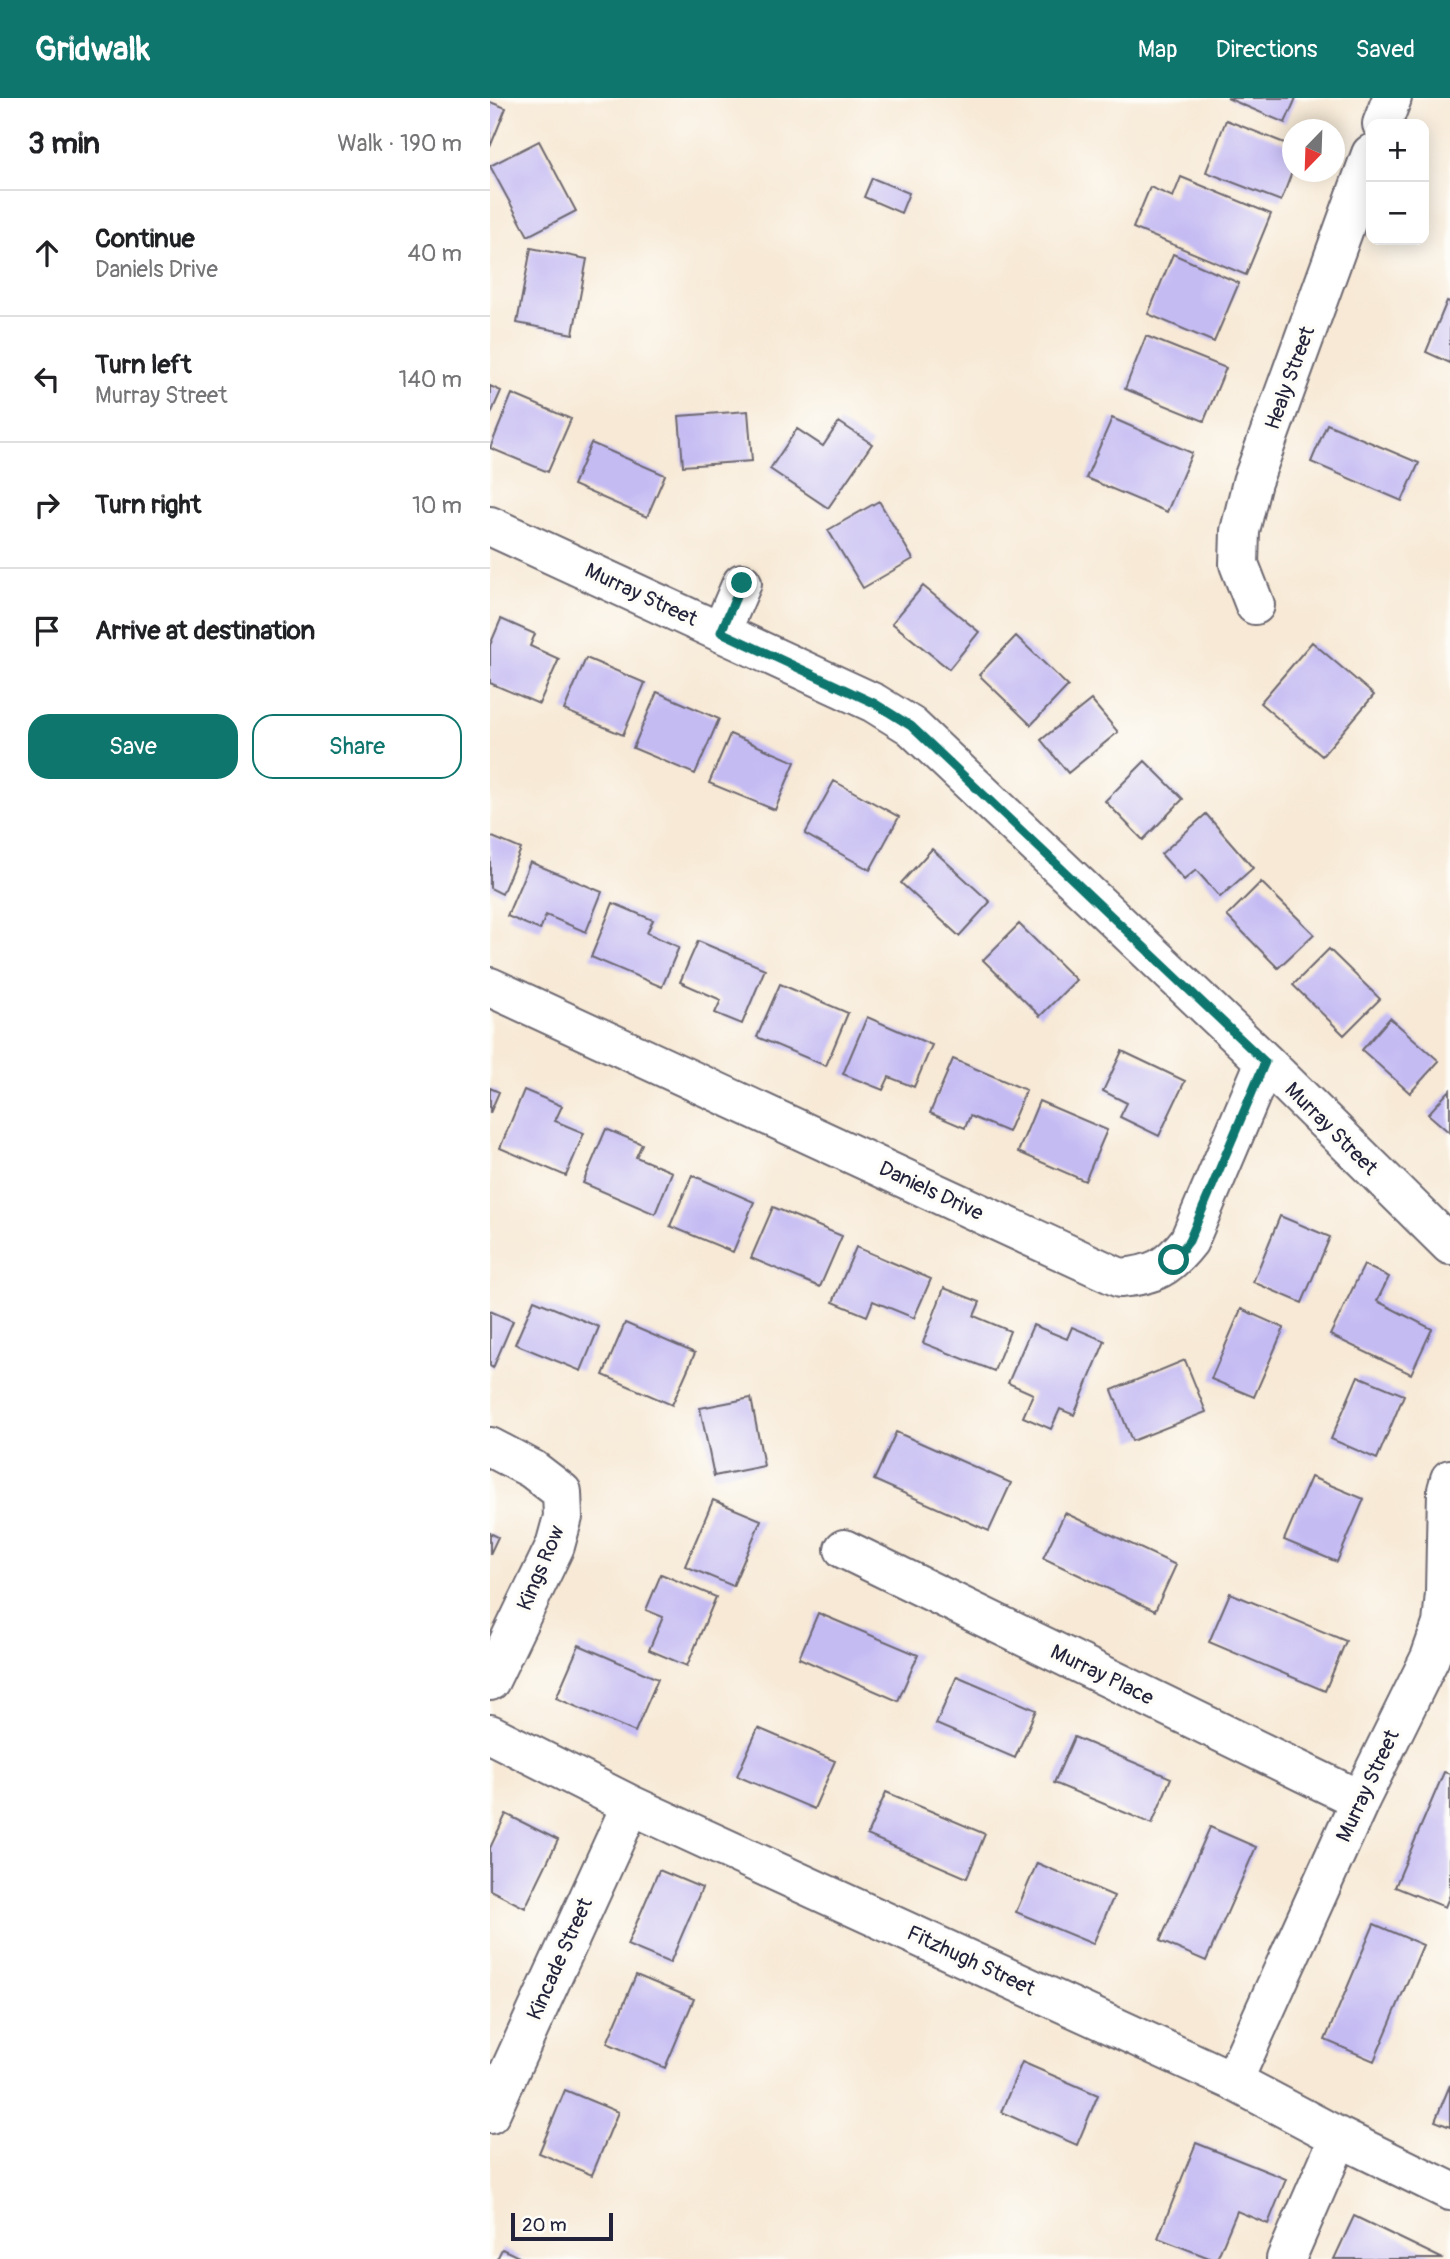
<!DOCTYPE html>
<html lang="en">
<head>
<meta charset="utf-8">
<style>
	:root { --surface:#fff; --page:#f6f6f6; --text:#202124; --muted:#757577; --line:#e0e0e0; --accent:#0f766e }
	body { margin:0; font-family:Pangolin,sans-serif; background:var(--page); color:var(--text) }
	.controls { position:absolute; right:21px; top:21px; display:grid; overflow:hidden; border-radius:14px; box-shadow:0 4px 18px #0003 }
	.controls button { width:63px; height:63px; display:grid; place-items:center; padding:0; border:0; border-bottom:2px solid var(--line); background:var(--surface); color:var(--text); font:35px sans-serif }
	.compass { position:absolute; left:792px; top:21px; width:63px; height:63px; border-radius:50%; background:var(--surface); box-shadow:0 4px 18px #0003; rotate:203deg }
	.scale { position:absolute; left:21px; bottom:18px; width:102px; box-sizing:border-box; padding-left:7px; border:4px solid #22223b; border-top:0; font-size:19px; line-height:24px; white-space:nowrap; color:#22223b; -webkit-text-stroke:5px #fdfcf7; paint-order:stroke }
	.stop { position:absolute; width:21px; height:21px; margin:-16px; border:5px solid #0f766e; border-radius:50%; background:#fff }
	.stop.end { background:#0f766e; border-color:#fff; box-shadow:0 2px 7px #0008 }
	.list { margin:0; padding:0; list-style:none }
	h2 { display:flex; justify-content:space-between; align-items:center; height:91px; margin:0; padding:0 28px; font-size:30px }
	h2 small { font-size:23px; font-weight:400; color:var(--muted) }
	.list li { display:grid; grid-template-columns:46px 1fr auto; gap:21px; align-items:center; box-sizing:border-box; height:126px; padding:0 28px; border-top:2px solid var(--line) }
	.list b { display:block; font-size:26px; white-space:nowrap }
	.list p { margin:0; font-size:23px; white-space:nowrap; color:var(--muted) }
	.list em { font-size:23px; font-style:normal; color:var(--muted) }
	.actions { display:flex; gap:14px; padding:21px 28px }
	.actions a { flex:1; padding:16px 0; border:2px solid var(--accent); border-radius:21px; text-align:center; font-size:24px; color:var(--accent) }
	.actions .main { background:var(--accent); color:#fff }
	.icon { flex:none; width:38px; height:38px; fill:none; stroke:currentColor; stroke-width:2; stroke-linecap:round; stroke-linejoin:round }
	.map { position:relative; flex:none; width:960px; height:2161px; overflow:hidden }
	header { display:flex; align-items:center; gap:42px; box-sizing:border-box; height:98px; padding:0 35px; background:var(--accent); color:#fff }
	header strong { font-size:33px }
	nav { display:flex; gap:38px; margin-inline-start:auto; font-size:24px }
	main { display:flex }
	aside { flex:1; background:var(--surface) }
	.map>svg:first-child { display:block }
	.building { fill:#c5bbf3 }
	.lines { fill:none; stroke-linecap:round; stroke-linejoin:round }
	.minor-casing { stroke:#6d6871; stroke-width:42 }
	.minor { stroke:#fff; stroke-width:38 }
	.route { stroke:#0f766e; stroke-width:9 }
	.labels { text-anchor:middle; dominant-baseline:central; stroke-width:7; stroke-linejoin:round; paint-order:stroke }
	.street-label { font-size:21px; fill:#22223b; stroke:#fdfcf7 }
</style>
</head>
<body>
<header>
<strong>Gridwalk</strong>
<nav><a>Map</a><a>Directions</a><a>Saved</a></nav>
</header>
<main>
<aside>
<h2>3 min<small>Walk · 190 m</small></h2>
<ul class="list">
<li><svg class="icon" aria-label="ahead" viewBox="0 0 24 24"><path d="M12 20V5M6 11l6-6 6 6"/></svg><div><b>Continue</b><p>Daniels Drive</p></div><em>40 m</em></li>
<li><svg class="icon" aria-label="left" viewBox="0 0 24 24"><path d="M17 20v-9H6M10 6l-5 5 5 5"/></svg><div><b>Turn left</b><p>Murray Street</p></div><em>140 m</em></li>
<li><svg class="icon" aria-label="right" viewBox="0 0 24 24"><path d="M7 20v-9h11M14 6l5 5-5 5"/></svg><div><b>Turn right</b></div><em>10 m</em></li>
<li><svg class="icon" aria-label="arrive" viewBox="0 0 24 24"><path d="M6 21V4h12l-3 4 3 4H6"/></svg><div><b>Arrive at destination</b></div></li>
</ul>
<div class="actions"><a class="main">Save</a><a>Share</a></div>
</aside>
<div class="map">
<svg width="960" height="2161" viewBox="0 0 960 2161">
	<rect width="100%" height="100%" fill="#fdfcf7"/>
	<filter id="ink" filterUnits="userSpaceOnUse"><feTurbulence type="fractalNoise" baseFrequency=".0143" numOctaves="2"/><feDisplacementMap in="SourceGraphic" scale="14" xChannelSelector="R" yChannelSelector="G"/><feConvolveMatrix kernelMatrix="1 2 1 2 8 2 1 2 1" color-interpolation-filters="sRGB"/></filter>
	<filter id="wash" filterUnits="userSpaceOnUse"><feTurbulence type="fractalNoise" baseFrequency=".00686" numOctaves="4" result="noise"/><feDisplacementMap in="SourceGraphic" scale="28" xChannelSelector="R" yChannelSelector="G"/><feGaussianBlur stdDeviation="1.57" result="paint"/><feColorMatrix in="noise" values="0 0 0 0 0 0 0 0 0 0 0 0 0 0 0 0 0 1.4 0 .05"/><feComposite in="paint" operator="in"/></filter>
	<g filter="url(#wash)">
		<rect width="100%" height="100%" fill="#f7e9d5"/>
		<g id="blocks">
			<path class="building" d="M737 0H806L795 25Z
				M0 4 16 10 0 49Z
				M736 22 802 48V74L791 103 716 74Z
				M49 43 86 113 38 138 0 68Z
				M691 79 781 116 756 177 643 130 660 89 683 99Z
				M382 80 419 95 411 115 374 99Z
				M41 150 97 161 83 236 27 225Z
				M683 156 749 185 724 244 658 216Z
				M957 203 960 204V265L936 254Z
				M656 238 736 270 714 323 635 291Z
				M0 288 11 293 0 318Z
				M22 296 81 321 58 374 0 350Z
				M258 313 262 363 193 368 189 318Z
				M622 320 702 355 677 414 596 380Z
				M349 324 382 346 338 410 280 371 307 331 333 348Z
				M837 326 929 365 912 403 821 364Z
				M101 345 175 377 157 419 83 387Z
				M389 403 423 461 373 490 338 432Z
				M433 488 489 534 459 571 402 525Z
				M11 521 45 536 40 548 69 561 49 606 0 585V547Z
				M526 538 578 588 541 627 489 577Z
				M822 544 884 597 832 658 770 605Z
				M96 560 155 585 133 637 74 612Z
				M167 594 229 621 205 676 143 650Z
				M601 602 628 634 578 675 551 642Z
				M240 636 305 664 285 712 219 685Z
				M655 663 693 701 653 742 615 703Z
				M344 683 409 719 380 772 315 736Z
				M716 716 763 770 730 799 706 772 694 782 671 756Z
				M0 738 31 751 12 796 0 790Z
				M442 751 500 804 469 838 411 785Z
				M40 764 112 794 96 834 56 817 50 832 17 818Z
				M771 784 824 836 788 870 737 818Z
				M123 805 163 822 157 835 189 849 172 889 101 859Z
				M529 826 586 882 550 918 493 862Z
				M208 843 275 871 252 926 225 915 231 902 190 884Z
				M839 851 890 901 854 937 803 887Z
				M290 886 358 915 336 968 267 939Z
				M377 919 442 947 424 989 399 979 393 992 353 976Z
				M900 920 949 963 920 995 872 952Z
				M632 953 695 983 669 1038 630 1019 637 1005 613 993Z
				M463 961 536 992 518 1034 480 1018 475 1030 440 1015Z
				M0 990 9 994 0 1015Z
				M34 992 72 1008 65 1023 94 1035 76 1078 10 1050Z
				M960 992V1035L938 1016Z
				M549 1003 617 1032 595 1083 528 1054Z
				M116 1031 152 1046 146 1059 182 1074 165 1116 93 1085Z
				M202 1077 264 1104 243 1154 180 1128Z
				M283 1109 352 1138 330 1189 261 1160Z
				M790 1118 840 1139 812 1205 763 1184Z
				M366 1149 441 1181 424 1220 383 1203 377 1218 343 1204Z
				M874 1167 899 1179 887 1203 942 1231 921 1276 840 1237Z
				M454 1190 490 1204 484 1218 520 1233 504 1273 433 1245Z
				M44 1202 109 1229 91 1273 25 1246Z
				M751 1211 794 1230 764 1299 721 1281Z
				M0 1213 23 1223 3 1270 0 1268Z
				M135 1225 205 1255 182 1307 113 1277Z
				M543 1227 577 1241 582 1229 615 1243 584 1317 570 1311 561 1331 533 1319 543 1296 518 1285Z
				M695 1262 716 1314 642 1343 622 1292Z
				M868 1278 914 1297 887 1361 841 1341Z
				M261 1300 274 1368 224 1378 210 1310Z
				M406 1334 521 1385 499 1433 384 1382Z
				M821 1379 874 1401 847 1464 794 1442Z
				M223 1402 271 1422 243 1488 195 1468Z
				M575 1415 686 1467 665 1513 553 1460Z
				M0 1435 8 1439 0 1456Z
				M171 1476 226 1499 197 1568 159 1552 173 1519 156 1512Z
				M740 1495 856 1543 835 1593 719 1544Z
				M328 1515 428 1557 408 1603 309 1560Z
				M89 1547 168 1581 145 1634 66 1600Z
				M467 1578 546 1612 525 1660 446 1626Z
				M268 1630 345 1663 324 1711 247 1678Z
				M584 1639 681 1680 662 1726 564 1685Z
				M954 1674 960 1676V1797L955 1809 905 1789Z
				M396 1694 495 1736 477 1780 377 1737Z
				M16 1716 68 1742 35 1810 0 1792V1750Z
				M720 1729 766 1749 716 1863 670 1843Z
				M547 1765 624 1798 603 1846 526 1814Z
				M169 1772 212 1790 180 1865 137 1847Z
				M884 1826 933 1847 884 1963 835 1942Z
				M146 1877 204 1901 175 1970 117 1945Z
				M532 1964 608 1997 587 2047 511 2014Z
				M960 1987V2029L945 2023Z
				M75 1992 128 2014 102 2077 49 2055Z
				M706 2045 796 2081 778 2126 747 2113 727 2161H722L668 2140Z
				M864 2118 953 2161H844Z
				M12 2151 33 2161H7Z"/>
		</g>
	</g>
	<g filter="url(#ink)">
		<use href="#blocks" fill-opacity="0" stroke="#6d6871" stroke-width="2"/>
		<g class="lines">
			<g class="minor-casing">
				<path id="minor" d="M892 26 902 0
					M0 428 384 605 421 628 775 964 960 1147
					M765 507 749 466 750 433 762 384 881 56
					M231 534 252 485
					M0 889 630 1180C664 1177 678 1170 699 1143L775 964
					M0 1349 42 1371 72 1394 73 1419 65 1448 0 1583
					M354 1451 870 1702
					M0 1636 141 1707 743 1983 849 2039 960 2093
					M743 1983 870 1702 940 1560 952 1526 955 1495 957 1392 960 1381
					M0 2016 141 1707
					M796 2161 849 2039"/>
			</g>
			<use href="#minor" class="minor"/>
		</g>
	</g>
	<g class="lines" filter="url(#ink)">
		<path class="route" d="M252 485 231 534 384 605 421 628 775 964 699 1143 684 1162"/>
	</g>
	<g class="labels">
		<g class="street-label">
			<text transform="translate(800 280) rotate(-70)">Healy Street</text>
			<text transform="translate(151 497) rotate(25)">Murray Street</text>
			<text transform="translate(841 1031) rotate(45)">Murray Street</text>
			<text transform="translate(441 1093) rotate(25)">Daniels Drive</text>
			<text transform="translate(51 1470) rotate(-67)">Kings Row</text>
			<text transform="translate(612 1577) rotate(26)">Murray Place</text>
			<text transform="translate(878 1688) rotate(-65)">Murray Street</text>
			<text transform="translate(70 1861) rotate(-66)">Kincade Street</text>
			<text transform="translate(481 1863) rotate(25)">Fitzhugh Street</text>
		</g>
	</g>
</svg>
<div class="controls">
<button>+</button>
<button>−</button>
</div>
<svg class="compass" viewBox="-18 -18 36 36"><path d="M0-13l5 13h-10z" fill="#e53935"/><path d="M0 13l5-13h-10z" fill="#757577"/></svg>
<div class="scale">20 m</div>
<div class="stop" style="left:684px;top:1162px"></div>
<div class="stop end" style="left:252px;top:485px"></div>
</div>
</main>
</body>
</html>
